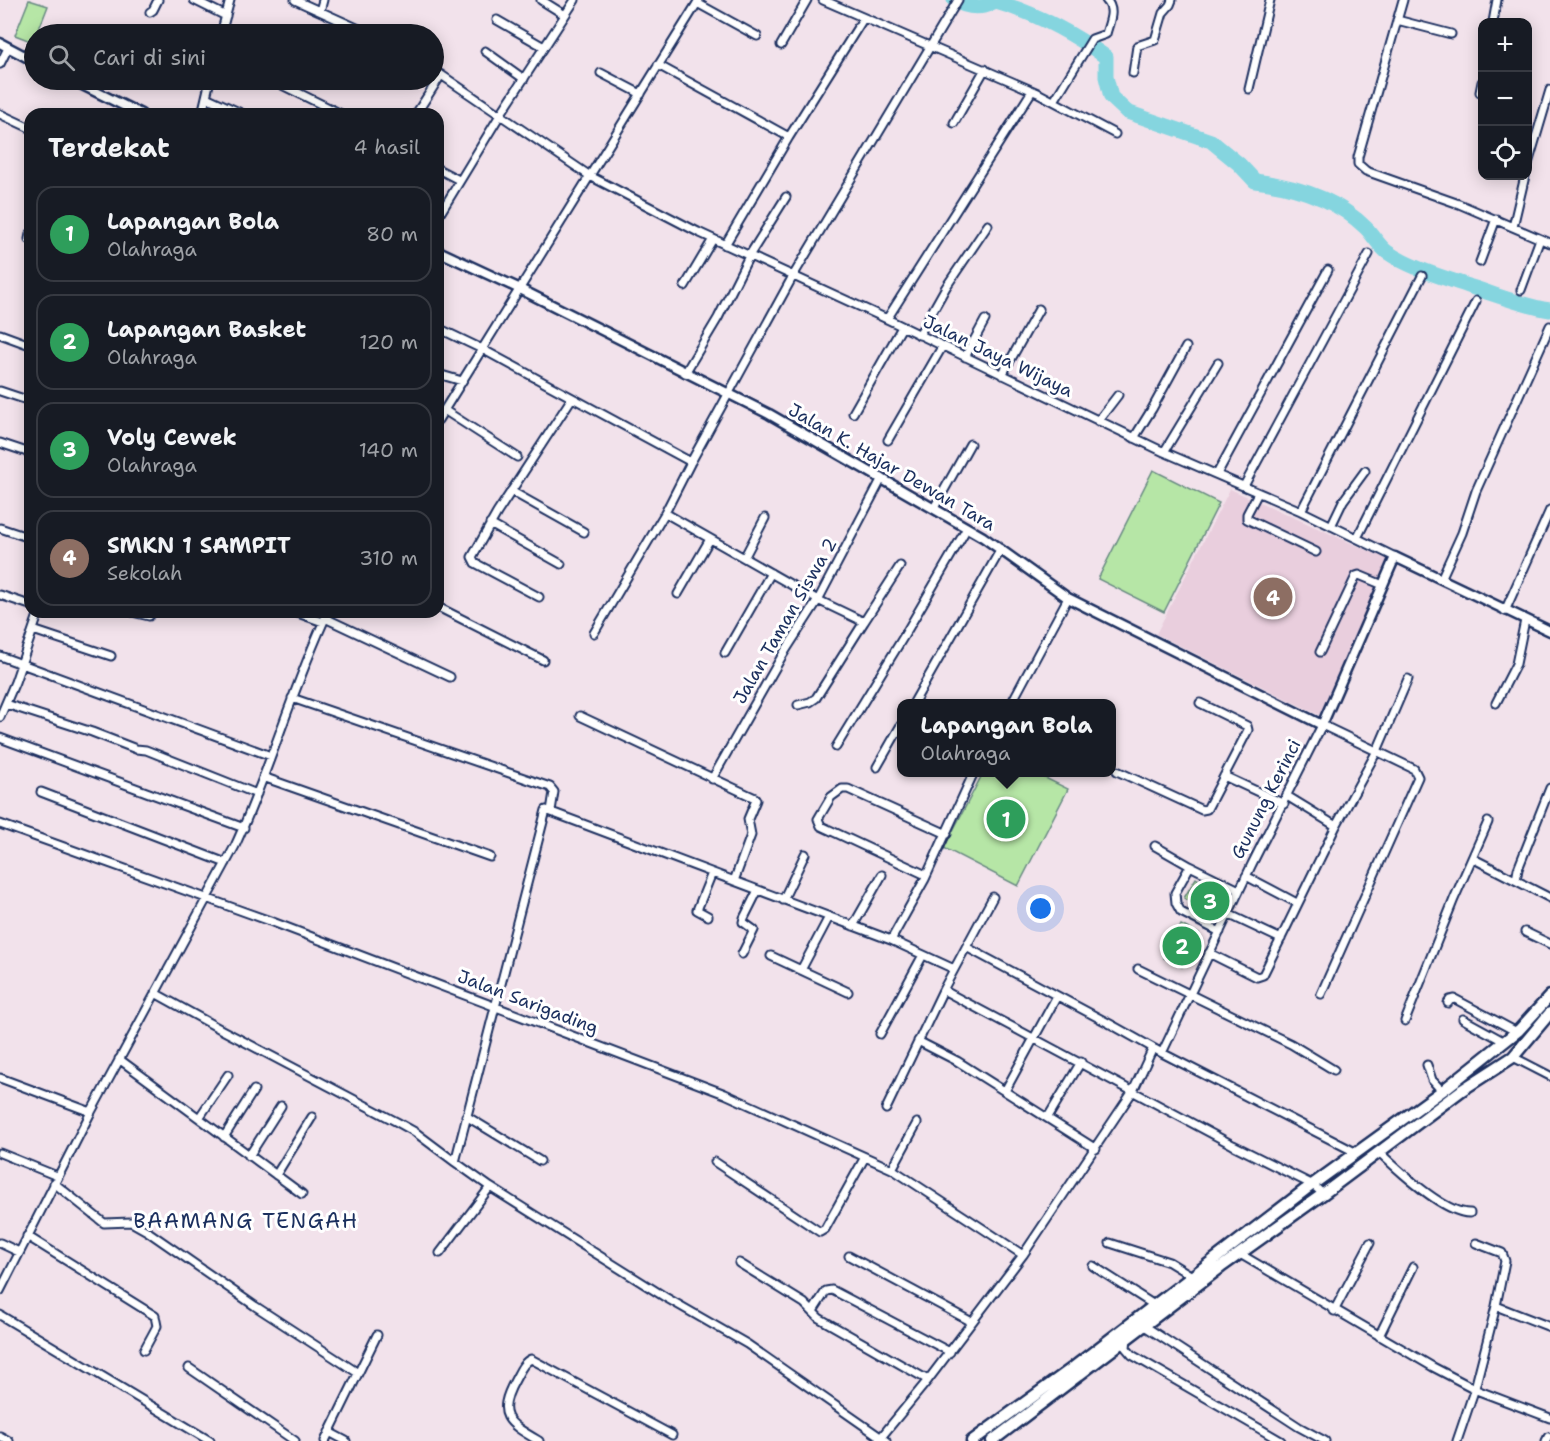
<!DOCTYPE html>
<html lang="id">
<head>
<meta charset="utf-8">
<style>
	:root { --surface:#171b24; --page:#242831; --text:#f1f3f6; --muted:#9ea1a6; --line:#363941; --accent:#ea580c }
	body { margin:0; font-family:"Shantell Sans",sans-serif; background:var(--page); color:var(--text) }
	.controls { position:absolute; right:18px; top:18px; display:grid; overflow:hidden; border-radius:12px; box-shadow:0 3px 15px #0003 }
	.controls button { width:54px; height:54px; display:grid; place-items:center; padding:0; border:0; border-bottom:2px solid var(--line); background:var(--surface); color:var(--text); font:30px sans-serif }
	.you { position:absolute; left:1041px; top:909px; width:21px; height:21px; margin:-15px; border:4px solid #fff; border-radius:50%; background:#1a73e8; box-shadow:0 0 0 9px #1a73e833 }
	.badge { display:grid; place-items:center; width:39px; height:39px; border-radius:50%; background:var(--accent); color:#fff; font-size:20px; font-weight:700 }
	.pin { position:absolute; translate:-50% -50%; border:3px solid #fff; box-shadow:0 2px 6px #0006 }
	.popup { position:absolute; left:897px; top:699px; width:219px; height:78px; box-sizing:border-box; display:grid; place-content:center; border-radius:12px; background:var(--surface); filter:drop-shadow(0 2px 4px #0005); font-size:20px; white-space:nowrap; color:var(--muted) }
	.popup b { font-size:22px; color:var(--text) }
	.popup::after { content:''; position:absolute; left:50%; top:100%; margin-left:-12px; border:12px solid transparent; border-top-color:var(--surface) }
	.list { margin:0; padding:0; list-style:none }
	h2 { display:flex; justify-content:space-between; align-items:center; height:78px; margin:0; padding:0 24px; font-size:26px }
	h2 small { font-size:20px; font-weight:400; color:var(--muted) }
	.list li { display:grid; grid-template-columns:39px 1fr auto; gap:18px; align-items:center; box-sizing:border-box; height:96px; margin:0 12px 12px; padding:0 12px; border:2px solid var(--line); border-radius:18px }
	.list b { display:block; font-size:22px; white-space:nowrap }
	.list p { margin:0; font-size:20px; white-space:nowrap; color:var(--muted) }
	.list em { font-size:20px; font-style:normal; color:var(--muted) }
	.icon { flex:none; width:33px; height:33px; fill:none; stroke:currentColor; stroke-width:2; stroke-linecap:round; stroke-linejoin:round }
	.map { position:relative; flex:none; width:1550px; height:1441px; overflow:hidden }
	.search { position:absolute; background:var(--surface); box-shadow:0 3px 15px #0003; left:24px; top:24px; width:420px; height:66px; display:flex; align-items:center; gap:15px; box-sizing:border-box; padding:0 21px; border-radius:33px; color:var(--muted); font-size:22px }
	.panel { position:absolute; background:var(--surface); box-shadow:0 3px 15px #0003; left:24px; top:108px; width:420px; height:510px; border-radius:18px }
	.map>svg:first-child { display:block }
	.built { fill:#e9cedd }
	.green { fill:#b6e6a6; stroke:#688a82; stroke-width:1.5 }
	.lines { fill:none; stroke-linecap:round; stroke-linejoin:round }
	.river { stroke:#85d5df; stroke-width:15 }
	.minor-casing { stroke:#1b2f5e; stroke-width:11 }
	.tertiary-casing { stroke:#1b2f5e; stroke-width:13 }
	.primary-casing { stroke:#1b2f5e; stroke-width:15 }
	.minor { stroke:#fff; stroke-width:7 }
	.tertiary { stroke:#fff; stroke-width:8 }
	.primary { stroke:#fff; stroke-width:10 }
	.labels { text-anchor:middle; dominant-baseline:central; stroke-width:6; stroke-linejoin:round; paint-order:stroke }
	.street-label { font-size:18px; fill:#1b2f5e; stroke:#fff }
	.quarter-label { font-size:21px; letter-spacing:1.5px; fill:#1b2f5e; stroke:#fff }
</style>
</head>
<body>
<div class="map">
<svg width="1550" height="1441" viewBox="0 0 1550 1441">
	<rect width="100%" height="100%" fill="#f2e2eb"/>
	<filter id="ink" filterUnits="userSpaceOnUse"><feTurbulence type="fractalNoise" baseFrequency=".0167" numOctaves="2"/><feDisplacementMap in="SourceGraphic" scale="12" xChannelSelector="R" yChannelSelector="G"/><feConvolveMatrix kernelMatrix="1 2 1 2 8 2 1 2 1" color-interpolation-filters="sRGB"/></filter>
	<g filter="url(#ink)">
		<path class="built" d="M1230 489 1389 560 1319 715 1156 634Z"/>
		<path class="green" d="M29 0 48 6 37 34H34L33 42 15 35Z
			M1153 470 1219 503 1164 612 1098 579Z
			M983 773H1035L1068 789 1018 886 944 848Z
			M1196 878 1205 884 1193 904 1184 898Z
			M1210 887 1221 893 1210 915 1198 909Z
			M1181 925 1199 934 1182 967 1164 958Z"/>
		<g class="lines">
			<path class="river" d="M954 0C968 9 981 9 996 2 1036 13 1072 33 1106 57V77L1111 97 1127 112 1211 141 1239 164 1255 181C1296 186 1336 198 1366 228 1373 235 1379 246 1387 252 1412 269 1443 277 1471 287 1497 295 1523 306 1550 310"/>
			<g class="minor-casing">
				<path id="minor" d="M194 0 226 16
					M295 0 370 34
					M541 0 565 15
					M823 0 1038 93 1115 134
					M1403 0 1358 157V164L1366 171 1459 204 1550 243
					M697 3 757 36
					M320 11 323 0
					M150 12 153 10 158 0
					M497 20 544 47
					M1397 20 1451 34
					M1493 22 1497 0
					M221 34 230 0
					M781 45 807 0
					M485 51 524 79
					M0 64 8 48
					M658 65 789 137 863 19
					M434 70 590 176 698 232 887 319 1164 452 1301 511 1395 557
					M601 73 641 94
					M1133 73 1137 46 1155 40 1163 13 1170 5 1172 0
					M272 80 341 114
					M1249 89 1270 0
					M1480 92 1482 82
					M206 97 243 114
					M1054 101 1092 39 1106 34C1109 22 1116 10 1106 0
					M0 114 30 128
					M202 114 210 80
					M416 114 441 75
					M954 123 985 69
					M1528 164 1550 90
					M438 169 459 180
					M438 217 500 115 575 0
					M1513 227 1525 176
					M29 239 30 234
					M725 245 789 137
					M1480 262 1496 219
					M685 286 713 239
					M1521 290 1540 239
					M887 319 1032 91
					M438 328 482 349 691 462
					M0 334 30 345
					M919 335 946 287 988 225
					M965 357 985 320
					M685 373 718 318 749 256 786 197
					M438 374 462 381
					M1002 375 1039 309
					M0 391 30 401
					M444 410 517 457
					M853 413 902 327
					M438 420 699 0
					M1098 421 1118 395
					M1134 438 1152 409 1186 347
					M888 440 942 347
					M0 443 30 453
					M1164 452 1218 363
					M1217 474 1328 270
					M1244 486 1369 254
					M511 491 584 532
					M1258 493 1247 514V519L1316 552
					M934 508 970 444
					M1301 511 1422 276
					M665 513 818 600 864 622 816 698 810 702 798 705
					M490 524 561 564
					M1331 526 1343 501 1365 471
					M0 528 30 538
					M1357 538 1476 301
					M744 558 765 518
					M1441 579 1462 533 1476 491 1550 326
					M678 594 710 539
					M0 595 30 605
					M539 597 475 563 472 557 497 513 572 398
					M438 607 543 660
					M1505 611 1550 510
					M132 612 149 616 153 612
					M295 612 323 622
					M325 618 450 677
					M864 622 900 566
					M33 630 111 656
					M594 633 665 513 691 462 793 276 958 0
					M1320 652 1356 576 1359 575 1383 585
					M725 653 771 573
					M0 656 271 756
					M292 698 550 787 554 792 551 811
					M1496 703 1516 664 1525 620
					M6 704 92 732 136 749 146 750 257 794
					M913 704 1001 549
					M1011 704 1068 598
					M580 716 755 798 756 800 748 819 751 835 734 881
					M0 717 15 682 39 612
					M0 738 244 828
					M836 747 904 636 967 528
					M877 767 901 725
					M1117 771 1202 810 1207 809 1248 730 1247 726 1200 703
					M1224 776 1284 804
					M263 777 490 857
					M712 779 782 656 818 600 882 478
					M41 792 226 863
					M1287 796 1336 826
					M0 824 270 921 725 1094 892 1169 1023 1255
					M1155 846 1190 866 1175 893 1176 903 1181 912 1220 932
					M1472 858 1550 898
					M1190 866 1239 890
					M926 875 821 826 818 819 831 797 842 789H848L947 834
					M1246 876 1297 903
					M1516 880 1518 869 1550 788
					M783 900 805 854
					M1228 914 1281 939
					M708 916 697 910 712 873
					M853 926 882 875
					M1525 932 1550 944
					M891 940 925 879 974 772
					M966 947 1112 1025 1162 1053 1357 1153
					M1209 953 1257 977 1263 975 1336 826 1377 751 1408 679
					M742 954 754 930 743 922 744 918 758 890
					M771 956 848 992
					M1138 969 1291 1044 1334 1070
					M801 970 829 917
					M943 990 1233 1145 1313 1185 1323 1194
					M155 993 222 1030 397 1122 415 1132 455 1162
					M1448 1003 1450 1000 1455 999 1517 1032
					M1463 1019 1505 1042
					M1405 1021 1454 899 1488 822
					M880 1034 923 955
					M918 1041 957 1061 1096 1149
					M1162 1053 1252 864 1322 725 1414 769 1418 777 1321 994
					M1513 1057 1550 1076
					M119 1059 302 1194
					M1427 1065 1432 1080 1442 1091
					M0 1078 91 1112
					M1005 1091 1057 996
					M886 1109 943 990 993 897
					M466 1116 540 1161
					M1048 1117 1081 1062
					M199 1118 228 1075
					M224 1137 254 1090
					M1379 1152C1398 1170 1445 1214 1470 1213
					M0 1153 57 1176
					M249 1156 281 1106
					M715 1162 820 1232 825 1229 865 1157
					M892 1169 917 1123
					M276 1175 312 1117
					M54 1183 104 1223 131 1222 147 1231 255 1306 358 1373
					M27 1236 155 1316 157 1326 144 1350
					M0 1243 19 1252
					M1110 1243 1169 1262 1192 1276
					M440 1253 490 1187
					M1240 1254 1433 1367 1479 1391 1550 1418
					M849 1256 972 1322
					M739 1263 804 1303 819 1318 928 1380
					M1093 1266 1154 1305
					M0 1291 91 1112 235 846C270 770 292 688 328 612
					M1496 1306 1550 1327
					M813 1311 826 1291 832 1290 950 1352
					M1334 1311 1370 1243
					M0 1315 210 1441
					M1143 1325 1299 1427 1325 1441
					M1379 1336 1413 1267
					M1127 1337 1126 1348 1132 1355 1281 1441
					M189 1368 295 1441
					M329 1432 346 1441
					M0 1436 9 1441
					M325 1441 377 1335
					M539 1441C508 1423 495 1416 515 1380 519 1373 523 1362 531 1359L672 1435
					M878 1441 928 1380 1023 1255 1133 1091 1153 1048
					M886 1441 747 1344 665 1297 490 1187 455 1162 546 810 891 940 954 969
					M1457 1441 1475 1388 1496 1306 1505 1261 1502 1253 1476 1243
					M1546 1441 1548 1437"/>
			</g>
			<g class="tertiary-casing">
				<path id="tertiary" d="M0 43 34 61
					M72 80 141 114
					M438 251 518 288 769 414 983 537 1068 598 1322 725 1395 557 1550 631"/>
			</g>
			<g class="primary-casing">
				<path id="primary" d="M972 1441 1074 1367 1305 1190 1446 1088 1519 1030 1550 996
					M992 1441 1221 1267 1323 1194 1462 1090 1513 1057 1550 1013"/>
			</g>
			<use href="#minor" class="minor"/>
			<use href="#tertiary" class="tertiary"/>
			<use href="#primary" class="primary"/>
		</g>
	</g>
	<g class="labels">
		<g class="street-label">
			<text transform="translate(998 356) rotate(26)">Jalan Jaya Wijaya</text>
			<text transform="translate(892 467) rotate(30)">Jalan K. Hajar Dewan Tara</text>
			<text transform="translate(785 621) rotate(-60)">Jalan Taman Siswa 2</text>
			<text transform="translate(1266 799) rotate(-63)">Gunung Kerinci</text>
			<text transform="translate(528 1002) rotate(21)">Jalan Sarigading</text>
		</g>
		<g class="quarter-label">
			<text x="246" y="1221">BAAMANG TENGAH</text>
		</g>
	</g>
</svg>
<div class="controls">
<button>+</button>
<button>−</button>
<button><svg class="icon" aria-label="locate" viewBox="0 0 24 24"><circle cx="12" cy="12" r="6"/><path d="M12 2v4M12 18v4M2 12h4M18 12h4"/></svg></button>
</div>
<div class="you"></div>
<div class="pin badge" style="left:1006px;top:819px;background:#2e9e5b">1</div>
<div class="popup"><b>Lapangan Bola</b>Olahraga</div>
<div class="pin badge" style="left:1182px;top:946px;background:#2e9e5b">2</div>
<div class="pin badge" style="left:1210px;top:901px;background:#2e9e5b">3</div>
<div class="pin badge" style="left:1273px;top:597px;background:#8d6e63">4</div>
<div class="search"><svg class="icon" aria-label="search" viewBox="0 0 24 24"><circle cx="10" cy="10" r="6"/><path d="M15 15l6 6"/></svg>Cari di sini</div>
<section class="panel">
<h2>Terdekat<small>4 hasil</small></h2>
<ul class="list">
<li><span class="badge" style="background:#2e9e5b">1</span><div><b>Lapangan Bola</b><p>Olahraga</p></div><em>80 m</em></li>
<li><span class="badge" style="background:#2e9e5b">2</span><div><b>Lapangan Basket</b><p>Olahraga</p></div><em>120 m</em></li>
<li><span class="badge" style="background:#2e9e5b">3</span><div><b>Voly Cewek</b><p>Olahraga</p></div><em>140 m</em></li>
<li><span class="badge" style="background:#8d6e63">4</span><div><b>SMKN 1 SAMPIT</b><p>Sekolah</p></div><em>310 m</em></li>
</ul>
</section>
</div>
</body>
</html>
